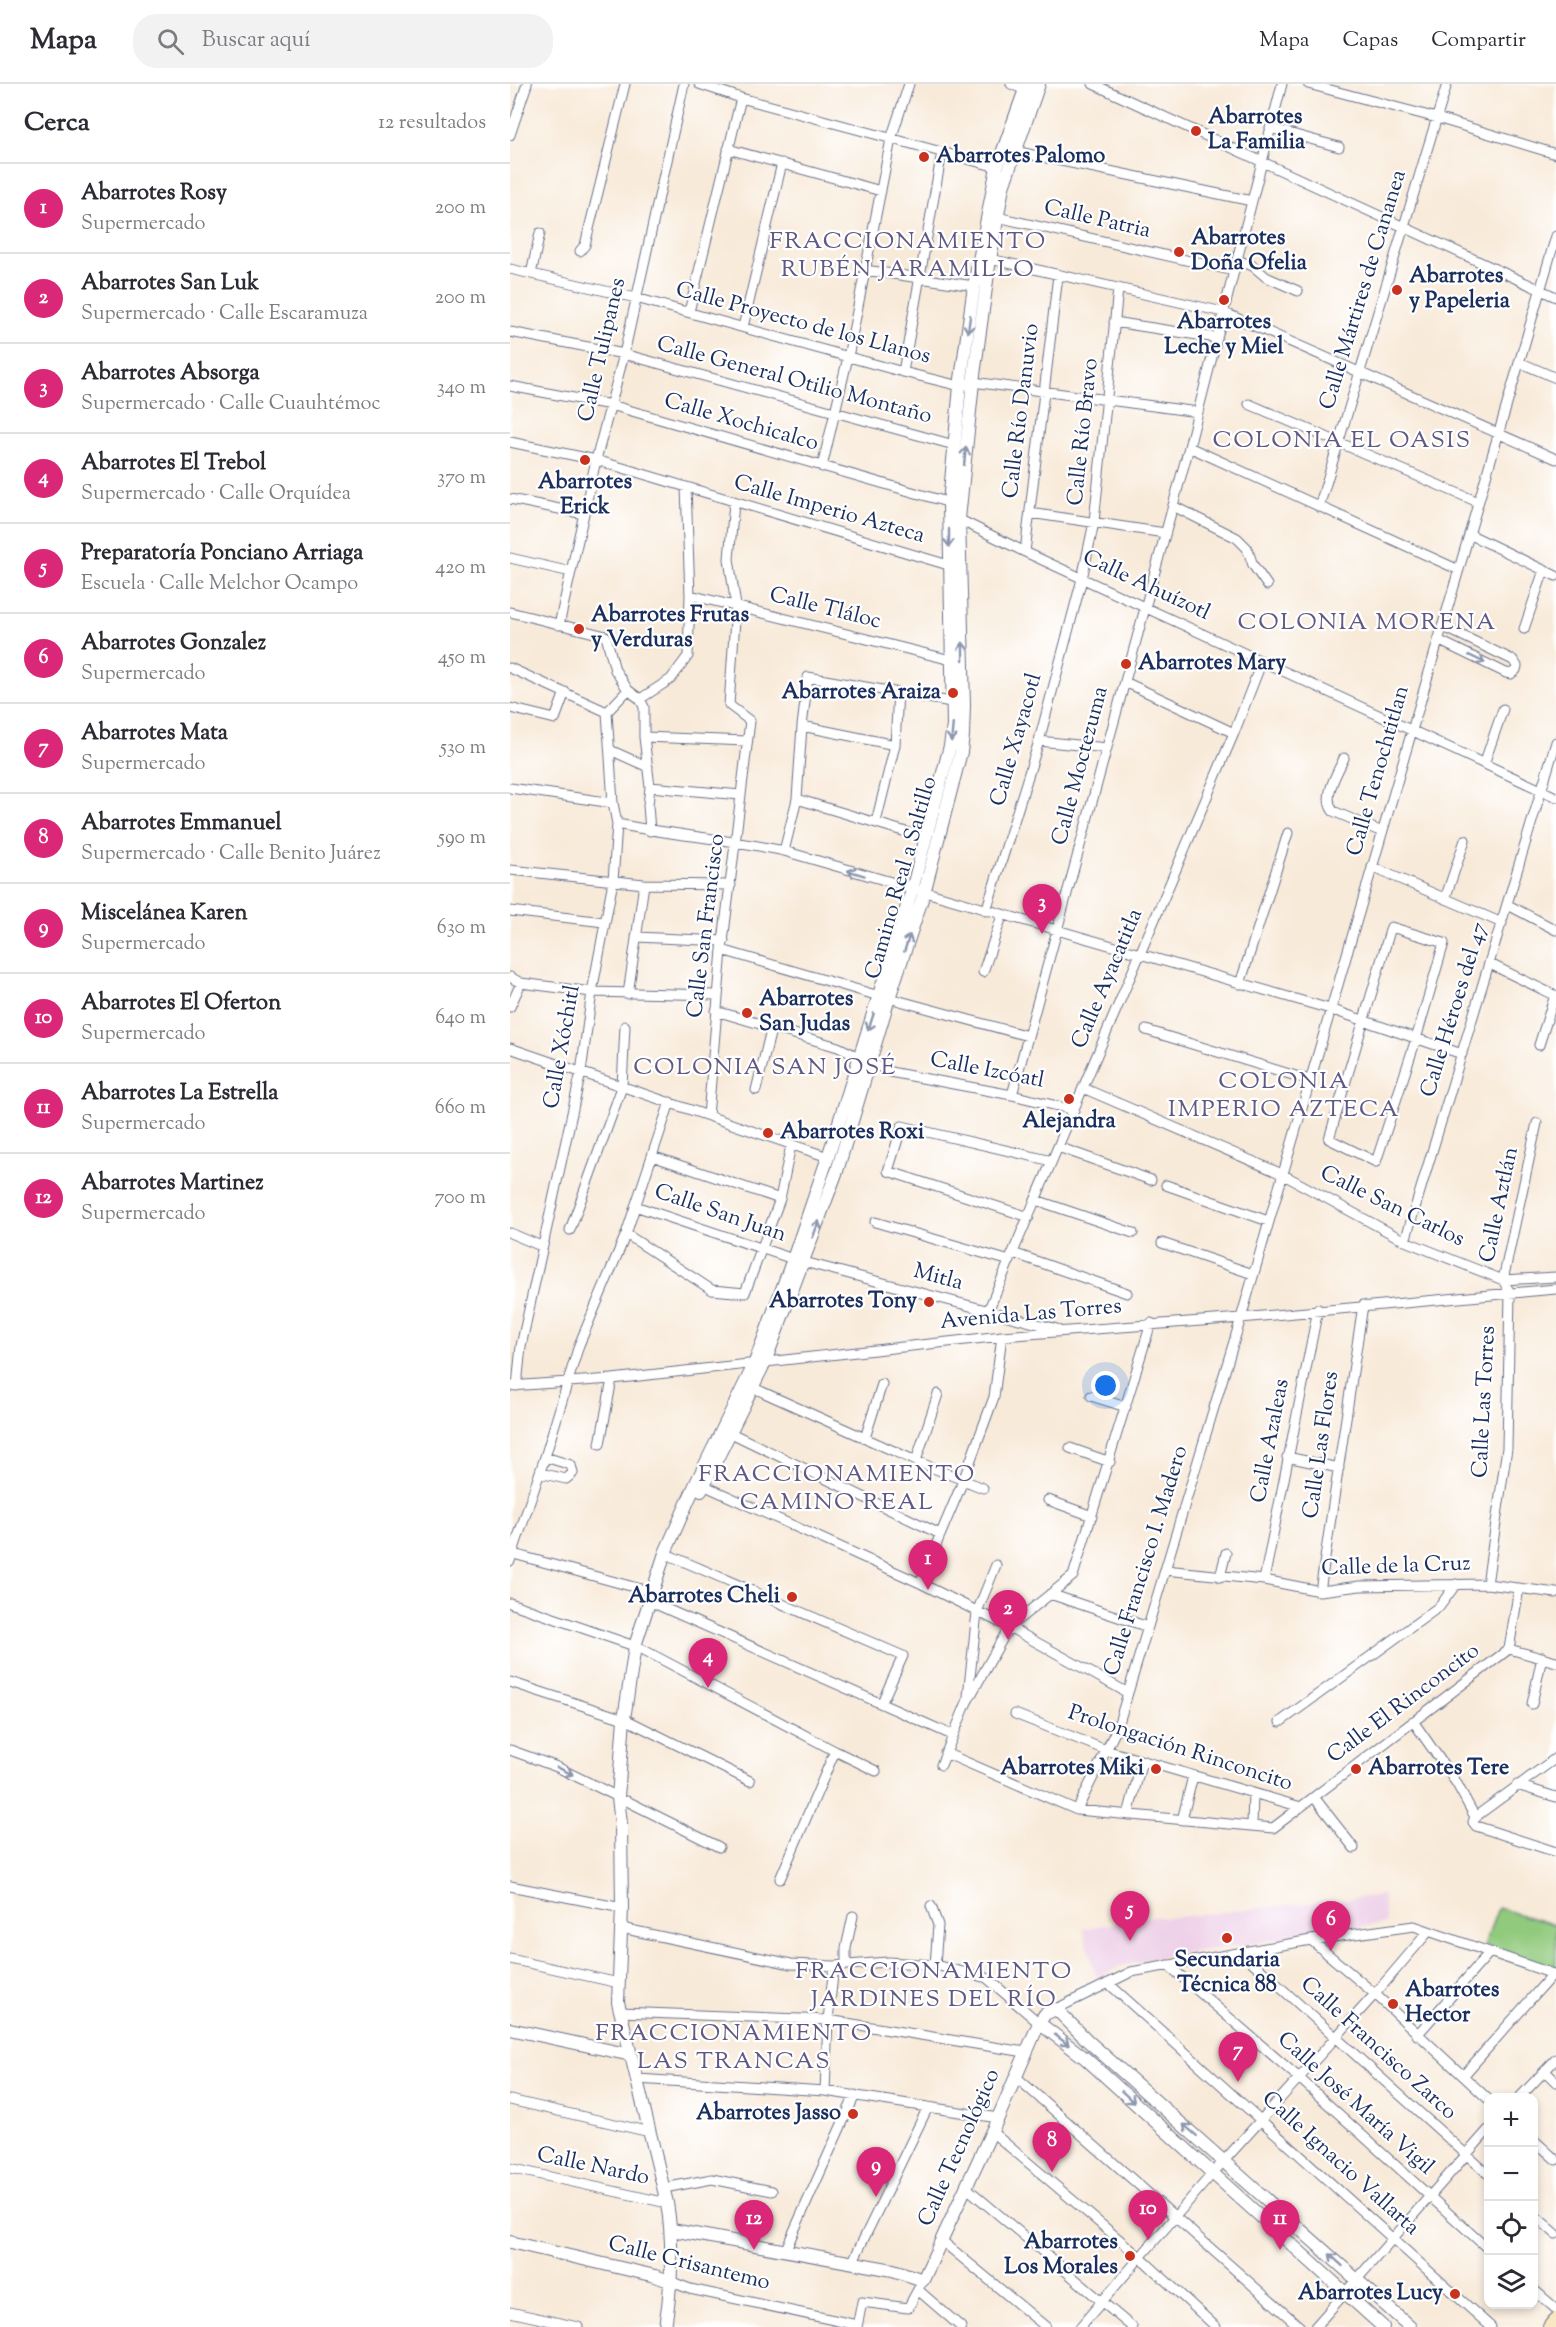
<!DOCTYPE html>
<html lang="es">
<head>
<meta charset="utf-8">
<style>
	:root { --surface:#fff; --page:#f2f2f3; --text:#2b2b33; --muted:#7c7c81; --line:#e1e1e2; --accent:#db2777 }
	body { margin:0; font-family:"Sorts Mill Goudy",serif; background:var(--page); color:var(--text) }
	.controls { position:absolute; right:18px; bottom:18px; display:grid; overflow:hidden; border-radius:12px; box-shadow:0 3px 9px #0003 }
	.controls button { width:54px; height:54px; display:grid; place-items:center; padding:0; border:0; border-bottom:2px solid var(--line); background:var(--surface); color:var(--text); font:30px sans-serif }
	.you { position:absolute; left:596px; top:1302px; width:21px; height:21px; margin:-15px; border:4px solid #fff; border-radius:50%; background:#1a73e8; box-shadow:0 0 0 9px #1a73e833 }
	.badge { display:grid; place-items:center; width:39px; height:39px; border-radius:50%; background:var(--accent); color:#fff; font-size:20px; font-weight:700 }
	.pin { position:absolute; translate:-50% -50px; filter:drop-shadow(0 2px 3px #0008) }
	.pin::after { content:''; position:absolute; top:32px; width:21px; height:18px; background:inherit; clip-path:polygon(0 0,100% 0,50% 100%) }
	.list { margin:0; padding:0; list-style:none }
	h2 { display:flex; justify-content:space-between; align-items:center; height:78px; margin:0; padding:0 24px; font-size:26px }
	h2 small { font-size:20px; font-weight:400; color:var(--muted) }
	.list li { display:grid; grid-template-columns:39px 1fr auto; gap:18px; align-items:center; box-sizing:border-box; height:90px; padding:0 24px; border-top:2px solid var(--line) }
	.list b { display:block; font-size:22px; white-space:nowrap }
	.list p { margin:0; font-size:20px; white-space:nowrap; color:var(--muted) }
	.list em { font-size:20px; font-style:normal; color:var(--muted) }
	.icon { flex:none; width:33px; height:33px; fill:none; stroke:currentColor; stroke-width:2; stroke-linecap:round; stroke-linejoin:round }
	.map { position:relative; flex:none; width:1046px; height:2243px; overflow:hidden }
	header { display:flex; align-items:center; gap:36px; box-sizing:border-box; height:84px; padding:0 30px; background:var(--surface); border-bottom:2px solid var(--line) }
	header strong { font-size:28px }
	nav { display:flex; gap:33px; margin-inline-start:auto; font-size:21px }
	.search { width:420px; height:54px; background:var(--page); display:flex; align-items:center; gap:15px; box-sizing:border-box; padding:0 21px; border-radius:24px; color:var(--muted); font-size:22px }
	main { display:flex }
	aside { flex:1; background:var(--surface) }
	.map>svg:first-child { display:block }
	.built { fill:#eed0e8 }
	.green { fill:#91ca7d; stroke:#567c6e; stroke-width:1.5 }
	.lines { fill:none; stroke-linecap:round; stroke-linejoin:round }
	.minor-casing { stroke:#687089; stroke-width:11 }
	.tertiary-casing { stroke:#687089; stroke-width:14 }
	.secondary-casing { stroke:#687089; stroke-width:16 }
	.minor { stroke:#fff; stroke-width:9 }
	.tertiary { stroke:#fff; stroke-width:12 }
	.secondary { stroke:#f9e7c3; stroke-width:14 }
	.oneway { stroke:#8d97ae }
	.poi-dot { fill:#c8321e; stroke:#fff; stroke-width:2 }
	.labels { text-anchor:middle; dominant-baseline:central; stroke-width:4.5; stroke-linejoin:round; paint-order:stroke }
	.poi-label { font-size:22px; font-weight:bold; fill:#1b2f5e; stroke:#fff; text-anchor:start }
	.street-label { font-size:22px; fill:#1b2f5e; stroke:#fff }
	.neighbourhood-label { font-size:24px; letter-spacing:1.5px; fill:#605984; stroke:#fff }
</style>
</head>
<body>
<header>
<strong>Mapa</strong>
<div class="search"><svg class="icon" aria-label="search" viewBox="0 0 24 24"><circle cx="10" cy="10" r="6"/><path d="M15 15l6 6"/></svg>Buscar aquí</div>
<nav><a>Mapa</a><a>Capas</a><a>Compartir</a></nav>
</header>
<main>
<aside>
<h2>Cerca<small>12 resultados</small></h2>
<ul class="list">
<li><span class="badge">1</span><div><b>Abarrotes Rosy</b><p>Supermercado</p></div><em>200 m</em></li>
<li><span class="badge">2</span><div><b>Abarrotes San Luk</b><p>Supermercado · Calle Escaramuza</p></div><em>200 m</em></li>
<li><span class="badge">3</span><div><b>Abarrotes Absorga</b><p>Supermercado · Calle Cuauhtémoc</p></div><em>340 m</em></li>
<li><span class="badge">4</span><div><b>Abarrotes El Trebol</b><p>Supermercado · Calle Orquídea</p></div><em>370 m</em></li>
<li><span class="badge">5</span><div><b>Preparatoría Ponciano Arriaga</b><p>Escuela · Calle Melchor Ocampo</p></div><em>420 m</em></li>
<li><span class="badge">6</span><div><b>Abarrotes Gonzalez</b><p>Supermercado</p></div><em>450 m</em></li>
<li><span class="badge">7</span><div><b>Abarrotes Mata</b><p>Supermercado</p></div><em>530 m</em></li>
<li><span class="badge">8</span><div><b>Abarrotes Emmanuel</b><p>Supermercado · Calle Benito Juárez</p></div><em>590 m</em></li>
<li><span class="badge">9</span><div><b>Miscelánea Karen</b><p>Supermercado</p></div><em>630 m</em></li>
<li><span class="badge">10</span><div><b>Abarrotes El Oferton</b><p>Supermercado</p></div><em>640 m</em></li>
<li><span class="badge">11</span><div><b>Abarrotes La Estrella</b><p>Supermercado</p></div><em>660 m</em></li>
<li><span class="badge">12</span><div><b>Abarrotes Martinez</b><p>Supermercado</p></div><em>700 m</em></li>
</ul>
</aside>
<div class="map">
<svg width="1046" height="2243" viewBox="0 0 1046 2243">
	<rect width="100%" height="100%" fill="#fff"/>
	<filter id="ink" filterUnits="userSpaceOnUse"><feTurbulence type="fractalNoise" baseFrequency=".0167" numOctaves="2"/><feDisplacementMap in="SourceGraphic" scale="12" xChannelSelector="R" yChannelSelector="G"/><feConvolveMatrix kernelMatrix="1 2 1 2 8 2 1 2 1" color-interpolation-filters="sRGB"/></filter>
	<filter id="wash" filterUnits="userSpaceOnUse"><feTurbulence type="fractalNoise" baseFrequency=".008" numOctaves="4" result="noise"/><feDisplacementMap in="SourceGraphic" scale="24" xChannelSelector="R" yChannelSelector="G"/><feGaussianBlur stdDeviation="1.35" result="paint"/><feColorMatrix in="noise" values="0 0 0 0 0 0 0 0 0 0 0 0 0 0 0 0 0 1.4 0 .05"/><feComposite in="paint" operator="in"/></filter>
	<g filter="url(#wash)">
		<rect width="100%" height="100%" fill="#f8ead9"/>
		<path class="built" d="M873 1811 876 1839 667 1870 610 1882 587 1895 573 1845 643 1832 659 1834Z"/>
		<path class="green" d="M988 1824 1046 1841V1885L974 1861Z"/>
	</g>
	<g filter="url(#ink)">
		<g class="lines">
			<g class="minor-casing">
				<path id="minor" d="M189 0 231 14 487 83
					M501 0 515 6
					M583 0 1046 213
					M798 0 927 34 1046 70
					M760 44 829 63
					M0 51 17 0
					M218 65 371 107
					M504 67 742 117
					M483 132 724 187
					M70 167 75 161 115 0
					M480 175 713 228 1046 375
					M727 176 743 182 756 193 788 207
					M0 185 126 214 393 288 450 302 463 298 688 328
					M355 186 464 202
					M21 190 30 149
					M179 228 231 14
					M604 238 707 254
					M233 243 272 79
					M0 248 114 270 444 361
					M1009 278 1046 294
					M393 288 432 68
					M0 302 101 321 444 420
					M739 320 968 418
					M0 358 86 376 445 483
					M679 363 949 486
					M312 383 338 273 381 55 399 0
					M0 415 74 430
					M663 422 727 454 737 464 743 481 757 501
					M809 423 937 0
					M520 429 655 449
					M444 433 515 468 1046 713
					M959 450 1046 492
					M515 468 548 191
					M0 474 61 488
					M180 511 441 576
					M0 528 96 552 105 586 118 606 130 615 134 623V653L140 703 138 721 140 747
					M49 541 86 376 114 270 174 0
					M1014 545 1034 486
					M928 556 996 589 1001 590 1006 586 1007 582 1003 576 932 542
					M0 584 97 628
					M615 598 724 649
					M130 615 161 595 178 572 180 511 176 403
					M0 624 45 635 55 608
					M97 628 118 606
					M292 642 385 661
					M134 653 237 657
					M529 657 597 664
					M100 666 138 683
					M834 674C827 690 812 712 823 727L872 748
					M974 680 993 625
					M140 703 231 711
					M0 704 103 719
					M287 715 416 754
					M366 738 385 661 388 608
					M107 740C162 751 219 755 274 767L820 925 952 970
					M274 767 287 715 292 642 298 593 447 619
					M862 783 992 839
					M0 786 134 800 221 801
					M935 815 955 756
					M998 821 1046 846
					M0 827 94 838
					M476 827 529 657 572 495 584 438 608 205
					M881 843 934 859 906 955 866 1078 819 1055Z
					M126 853 214 857
					M212 866 369 912
					M980 880 1046 912
					M473 888 492 832
					M0 893 11 899 82 908 207 911
					M730 900 778 749
					M118 910 134 800
					M379 914 518 952
					M0 923 11 899
					M206 927 328 963 380 988 502 1011 564 1026
					M636 946 799 996
					M1029 961 1045 911
					M0 964 318 1073
					M573 1004 772 1090 895 1157 993 1196 1046 1193
					M246 1006 262 942
					M502 1011 679 363 772 0
					M198 1032 212 866 240 637 219 621 226 522 219 475 224 419
					M548 1063 641 1096
					M142 1072 270 1115
					M656 1101 758 1137
					M526 1116 623 1149
					M125 1122 283 1175
					M519 1133 378 1087 392 1042 542 1077
					M365 1138 500 1177
					M60 1146 112 1003 115 942
					M0 1149 31 1162
					M116 1150 202 1206 235 1209 270 1115 281 1061
					M895 1157 1046 658
					M652 1159 743 1190
					M503 1169 617 1209
					M294 1178 547 1245
					M478 1227 724 649 752 577
					M237 1301 406 1377 473 1404
					M0 1302 102 1295 492 1252 731 1234 1046 1205
					M7 1302 11 1262 71 988 82 908 103 797 107 740 103 719 97 628
					M581 1312 616 1323
					M221 1349 430 1450
					M355 1354 372 1300
					M90 1360 102 1295
					M560 1364 600 1378
					M777 1373 829 1384
					M406 1377 428 1310
					M30 1389 56 1395 63 1389 61 1381 35 1373
					M193 1401 410 1499 499 1543 618 1609
					M538 1416 582 1432
					M0 1469 142 1508
					M161 1472 393 1572 372 1618
					M0 1477 35 1373 69 1261 116 1150 160 1018
					M655 1486 754 1496 810 1507 850 1502 977 1500 1046 1509
					M710 1493 716 1469
					M754 1496 808 1225
					M410 1499 453 1397 484 1313 492 1252
					M977 1500 997 1364 1000 1209 993 1196 1027 1039
					M810 1507 853 1221
					M540 1510 638 1543
					M0 1519 130 1564 325 1667 366 1687
					M143 1519 442 1651
					M999 1565 1046 1578
					M0 1598 114 1635
					M458 1612 467 1528 486 1481
					M1022 1620 1032 1573
					M505 1630 596 1666 791 1723
					M119 1637 240 1697
					M903 1637 947 1700 965 1733
					M770 1638 930 1522 946 1500
					M0 1666 47 1683 108 1713
					M435 1669 567 1726 763 1744 999 1565 1009 1504
					M1046 1674 965 1733 963 1738 966 1742 1046 1768
					M431 1681 457 1618 499 1543 563 1492 641 1239
					M1007 1701 1046 1713
					M804 1713 844 1764
					M117 1717 209 1763
					M567 1726 608 1642 731 1234 1046 152
					M618 1731 632 1677
					M672 1736 683 1692
					M742 1742 743 1709
					M270 1795 325 1667
					M0 1802 112 1824
					M421 1822 428 1841 425 1881
					M111 1844 281 1880 324 1882 378 1878 425 1881 477 1894 529 1939
					M801 1856 865 1910 978 2015
					M732 1869 978 2090
					M0 1875 109 1899
					M336 1881V1864L343 1832
					M658 1881 788 1993 978 2165
					M598 1899 981 2243
					M546 1925 621 1888 801 1856 904 1842 1046 1891
					M110 1928 318 1936 515 1968
					M907 1951 979 1869
					M1035 1987 1046 1998
					M505 1992 790 2243
					M953 1992 1043 1890
					M127 1995 315 2007 488 2034
					M315 2007 318 1936 324 1882
					M1009 2014 1046 1975
					M0 2016 140 2048
					M482 2048 631 2174 706 2243
					M1023 2055 1046 2076
					M0 2084 157 2119
					M154 2104 202 2095 262 2107
					M457 2104 622 2243
					M1023 2130 1046 2150
					M432 2157 536 2243
					M275 2167 345 2011
					M342 2179 418 2023
					M162 2198 180 2205 347 2241
					M1023 2205 1046 2225
					M408 2206 451 2243
					M0 2228 68 2243
					M347 2243 352 2218 398 2224 413 2196
					M570 2243 702 2090 865 1910 918 1848
					M805 2243 978 2046"/>
			</g>
			<g class="tertiary-casing">
				<path id="tertiary" d="M191 1407 255 1278 327 1087 379 914 414 809 451 668 453 651 454 621 449 435 463 298 480 175 493 103 529 0
					M529 1939 575 1974 873 2243
					M0 1945 121 1971
					M162 2146 383 2186 413 2196 488 2034 529 1939 535 1930 546 1925 578 1957 900 2243
					M0 2158 145 2192 162 2198
					M155 2243C162 2201 164 2161 157 2119L108 1918 112 1824 111 1740 108 1713 114 1635 125 1562 155 1469 186 1399 244 1281 283 1175 318 1073 402 806 440 662 443 642 439 419 450 302 464 202 487 83 517 0"/>
			</g>
			<g class="secondary-casing">
				<path id="secondary" d="M1040 2243 1046 2236"/>
			</g>
			<use href="#minor" class="minor"/>
			<use href="#tertiary" class="tertiary"/>
			<use href="#secondary" class="secondary"/>
		</g>
		<defs><path id="oneway-shaft" d="M-6 0H5M1.5-3L5.5 0L1.5 3" fill="none" stroke-width="1.6" stroke-linecap="round" stroke-linejoin="round" transform="scale(1.5)"/></defs>
		<g class="oneway">
			<use href="#oneway-shaft" transform="translate(459 240) rotate(98)"/>
			<use href="#oneway-shaft" transform="translate(455 372) rotate(-84)"/>
			<use href="#oneway-shaft" transform="translate(439 454) rotate(90)"/>
			<use href="#oneway-shaft" transform="translate(453 567) rotate(-91)"/>
			<use href="#oneway-shaft" transform="translate(967 575) rotate(26)"/>
			<use href="#oneway-shaft" transform="translate(442 649) rotate(95)"/>
			<use href="#oneway-shaft" transform="translate(346 789) rotate(-163)"/>
			<use href="#oneway-shaft" transform="translate(397 859) rotate(-72)"/>
			<use href="#oneway-shaft" transform="translate(361 938) rotate(108)"/>
			<use href="#oneway-shaft" transform="translate(306 1145) rotate(-70)"/>
			<use href="#oneway-shaft" transform="translate(55 1687) rotate(25)"/>
			<use href="#oneway-shaft" transform="translate(552 1956) rotate(37)"/>
			<use href="#oneway-shaft" transform="translate(618 2013) rotate(42)"/>
			<use href="#oneway-shaft" transform="translate(680 2046) rotate(-139)"/>
			<use href="#oneway-shaft" transform="translate(826 2176) rotate(-138)"/>
		</g>
	</g>
	<g class="poi-dot">
		<circle cx="686" cy="47" r="6"/>
		<circle cx="414" cy="73" r="6"/>
		<circle cx="669" cy="168" r="6"/>
		<circle cx="887" cy="206" r="6"/>
		<circle cx="714" cy="216" r="6"/>
		<circle cx="75" cy="376" r="6"/>
		<circle cx="69" cy="545" r="6"/>
		<circle cx="616" cy="580" r="6"/>
		<circle cx="443" cy="609" r="6"/>
		<circle cx="237" cy="929" r="6"/>
		<circle cx="559" cy="1015" r="6"/>
		<circle cx="258" cy="1049" r="6"/>
		<circle cx="419" cy="1218" r="6"/>
		<circle cx="282" cy="1513" r="6"/>
		<circle cx="646" cy="1685" r="6"/>
		<circle cx="846" cy="1685" r="6"/>
		<circle cx="717" cy="1854" r="6"/>
		<circle cx="883" cy="1920" r="6"/>
		<circle cx="343" cy="2030" r="6"/>
		<circle cx="620" cy="2172" r="6"/>
		<circle cx="945" cy="2210" r="6"/>
	</g>
	<g class="labels">
		<g class="poi-label">
			<text x="698" y="34">Abarrotes<tspan x="698" dy="25">La Familia</tspan></text>
			<text x="426" y="73">Abarrotes Palomo</text>
			<text x="681" y="155">Abarrotes<tspan x="681" dy="25">Doña Ofelia</tspan></text>
			<text x="899" y="193">Abarrotes<tspan x="899" dy="25">y Papeleria</tspan></text>
			<text x="714" y="239" text-anchor="middle">Abarrotes<tspan x="714" dy="25">Leche y Miel</tspan></text>
			<text x="75" y="399" text-anchor="middle">Abarrotes<tspan x="75" dy="25">Erick</tspan></text>
			<text x="81" y="532">Abarrotes Frutas<tspan x="81" dy="25">y Verduras</tspan></text>
			<text x="628" y="580">Abarrotes Mary</text>
			<text x="431" y="609" text-anchor="end">Abarrotes Araiza</text>
			<text x="249" y="916">Abarrotes<tspan x="249" dy="25">San Judas</tspan></text>
			<text x="559" y="1038" text-anchor="middle">Alejandra</text>
			<text x="270" y="1049">Abarrotes Roxi</text>
			<text x="407" y="1218" text-anchor="end">Abarrotes Tony</text>
			<text x="270" y="1513" text-anchor="end">Abarrotes Cheli</text>
			<text x="634" y="1685" text-anchor="end">Abarrotes Miki</text>
			<text x="858" y="1685">Abarrotes Tere</text>
			<text x="717" y="1877" text-anchor="middle">Secundaria<tspan x="717" dy="25">Técnica 88</tspan></text>
			<text x="895" y="1907">Abarrotes<tspan x="895" dy="25">Hector</tspan></text>
			<text x="331" y="2030" text-anchor="end">Abarrotes Jasso</text>
			<text x="608" y="2159" text-anchor="end">Abarrotes<tspan x="608" dy="25">Los Morales</tspan></text>
			<text x="933" y="2210" text-anchor="end">Abarrotes Lucy</text>
		</g>
		<g class="street-label">
			<text transform="translate(587 136) rotate(13)">Calle Patria</text>
			<text transform="translate(854 206) rotate(-73)">Calle Mártires de Cananea</text>
			<text transform="translate(293 240) rotate(15)">Calle Proyecto de los Llanos</text>
			<text transform="translate(93 266) rotate(-77)">Calle Tulipanes</text>
			<text transform="translate(284 297) rotate(15)">Calle General Otilio Montaño</text>
			<text transform="translate(512 327) rotate(-83)">Calle Río Danuvio</text>
			<text transform="translate(231 339) rotate(16)">Calle Xochicalco</text>
			<text transform="translate(574 348) rotate(-84)">Calle Río Bravo</text>
			<text transform="translate(319 426) rotate(16)">Calle Imperio Azteca</text>
			<text transform="translate(636 502) rotate(25)">Calle Ahuízotl</text>
			<text transform="translate(315 525) rotate(14)">Calle Tláloc</text>
			<text transform="translate(507 656) rotate(-74)">Calle Xayacotl</text>
			<text transform="translate(571 682) rotate(-75)">Calle Moctezuma</text>
			<text transform="translate(869 687) rotate(-74)">Calle Tenochtitlan</text>
			<text transform="translate(392 794) rotate(-74)">Camino Real a Saltillo</text>
			<text transform="translate(197 842) rotate(-83)">Calle San Francisco</text>
			<text transform="translate(598 895) rotate(-67)">Calle Ayacatitla</text>
			<text transform="translate(945 926) rotate(-73)">Calle Héroes del 47</text>
			<text transform="translate(53 963) rotate(-80)">Calle Xóchitl</text>
			<text transform="translate(477 987) rotate(11)">Calle Izcóatl</text>
			<text transform="translate(990 1121) rotate(-78)">Calle Aztlán</text>
			<text transform="translate(882 1123) rotate(26)">Calle San Carlos</text>
			<text transform="translate(210 1130) rotate(19)">Calle San Juan</text>
			<text transform="translate(428 1194) rotate(15)">Mitla</text>
			<text transform="translate(521 1231) rotate(-5)">Avenida Las Torres</text>
			<text transform="translate(975 1318) rotate(-87)">Calle Las Torres</text>
			<text transform="translate(761 1357) rotate(-79)">Calle Azaleas</text>
			<text transform="translate(812 1361) rotate(-82)">Calle Las Flores</text>
			<text transform="translate(637 1477) rotate(-73)">Calle Francisco I. Madero</text>
			<text transform="translate(886 1483) rotate(-2)">Calle de la Cruz</text>
			<text transform="translate(894 1620) rotate(-37)">Calle El Rinconcito</text>
			<text transform="translate(670 1665) rotate(18)">Prolongación Rinconcito</text>
			<text transform="translate(868 1965) rotate(42)">Calle Francisco Zarco</text>
			<text transform="translate(845 2020) rotate(42)">Calle José María Vigil</text>
			<text transform="translate(450 2064) rotate(-66)">Calle Tecnológico</text>
			<text transform="translate(830 2080) rotate(42)">Calle Ignacio Vallarta</text>
			<text transform="translate(83 2083) rotate(12)">Calle Nardo</text>
			<text transform="translate(179 2180) rotate(14)">Calle Crisantemo</text>
		</g>
		<g class="neighbourhood-label">
			<text x="398" y="158">FRACCIONAMIENTO<tspan x="398" dy="28">RUBÉN JARAMILLO</tspan></text>
			<text x="832" y="357">COLONIA EL OASIS</text>
			<text x="857" y="539">COLONIA MORENA</text>
			<text x="255" y="984">COLONIA SAN JOSÉ</text>
			<text x="774" y="998">COLONIA<tspan x="774" dy="28">IMPERIO AZTECA</tspan></text>
			<text x="327" y="1391">FRACCIONAMIENTO<tspan x="327" dy="28">CAMINO REAL</tspan></text>
			<text x="424" y="1888">FRACCIONAMIENTO<tspan x="424" dy="28">JARDINES DEL RÍO</tspan></text>
			<text x="224" y="1950">FRACCIONAMIENTO<tspan x="224" dy="28">LAS TRANCAS</tspan></text>
		</g>
	</g>
</svg>
<div class="controls">
<button>+</button>
<button>−</button>
<button><svg class="icon" aria-label="locate" viewBox="0 0 24 24"><circle cx="12" cy="12" r="6"/><path d="M12 2v4M12 18v4M2 12h4M18 12h4"/></svg></button>
<button><svg class="icon" aria-label="layers" viewBox="0 0 24 24"><path d="M12 4l9 5-9 5-9-5zM3 14l9 5 9-5"/></svg></button>
</div>
<div class="you"></div>
<div class="pin badge" style="left:418px;top:1506px">1</div>
<div class="pin badge" style="left:498px;top:1556px">2</div>
<div class="pin badge" style="left:532px;top:850px">3</div>
<div class="pin badge" style="left:198px;top:1604px">4</div>
<div class="pin badge" style="left:620px;top:1857px">5</div>
<div class="pin badge" style="left:821px;top:1867px">6</div>
<div class="pin badge" style="left:728px;top:1998px">7</div>
<div class="pin badge" style="left:542px;top:2088px">8</div>
<div class="pin badge" style="left:366px;top:2113px">9</div>
<div class="pin badge" style="left:638px;top:2156px">10</div>
<div class="pin badge" style="left:770px;top:2166px">11</div>
<div class="pin badge" style="left:244px;top:2166px">12</div>
</div>
</main>
</body>
</html>
